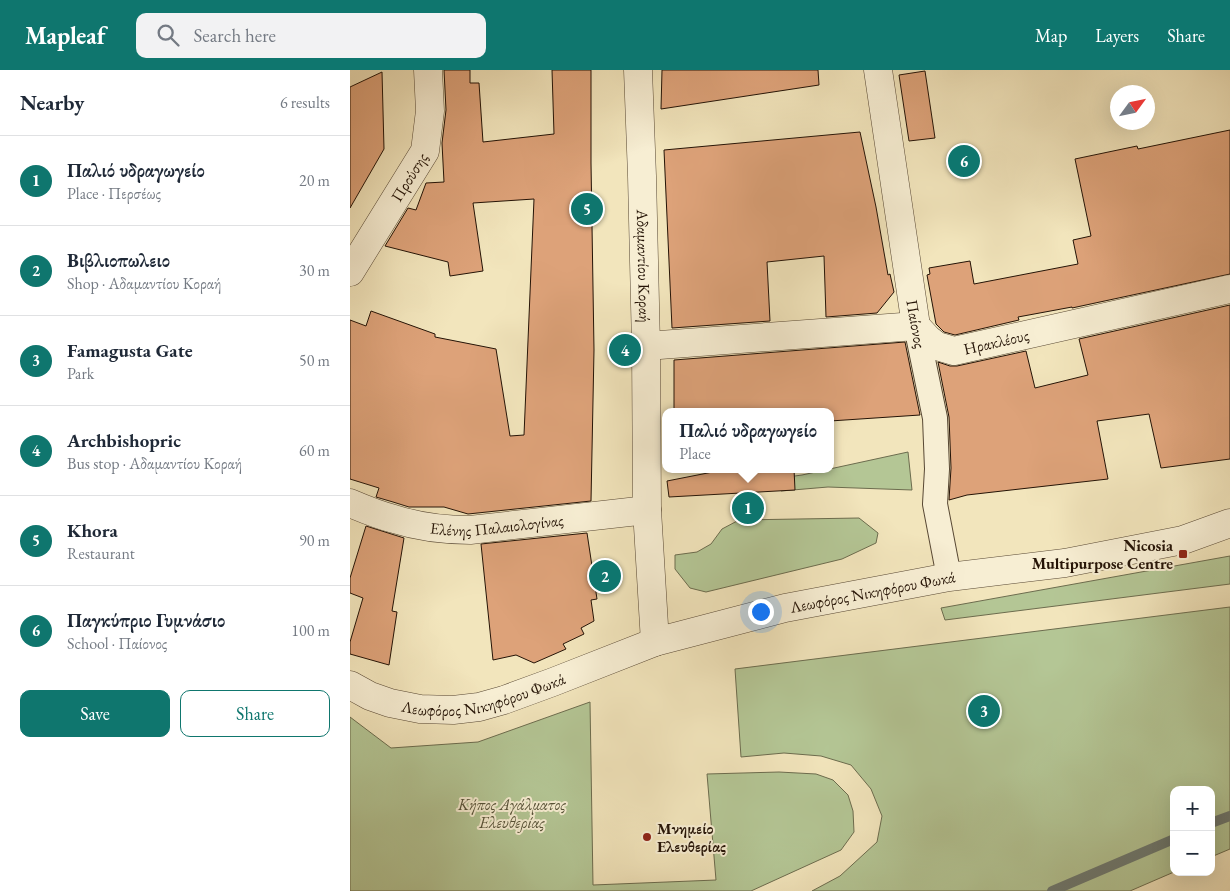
<!DOCTYPE html>
<meta charset="utf-8">
<style>
:root{--surface:#fff;--page:#f2f2f3;--text:#1f2937;--muted:#747a83;--line:#e0e1e3;--accent:#0f766e}
body{margin:0;font-family:"EB Garamond",serif;background:var(--page);color:var(--text)}
.controls{position:absolute;right:15px;bottom:15px;display:grid;overflow:hidden;border-radius:10px;box-shadow:0 5px 20px #0002}
.controls button{width:45px;height:45px;display:grid;place-items:center;padding:0;border:0;border-bottom:1px solid var(--line);background:var(--surface);color:var(--text);font:25px sans-serif}
.compass{position:absolute;left:760px;top:15px;width:45px;height:45px;border-radius:50%;background:var(--surface);box-shadow:0 5px 20px #0002;rotate:57deg}
.you{position:absolute;left:410px;top:541px;width:18px;height:18px;margin:-12px;border:4px solid #fff;border-radius:50%;background:#1a73e8;box-shadow:0 0 0 8px #1a73e833}
.badge{display:grid;place-items:center;width:32px;height:32px;border-radius:50%;background:var(--accent);color:#fff;font-size:16px;font-weight:700}
.pin{position:absolute;translate:-50% -50%;border:2px solid #fff;box-shadow:0 1px 5px #0006}
.popup{position:absolute;left:312px;top:338px;width:172px;height:65px;box-sizing:border-box;display:grid;place-content:center;border-radius:10px;background:var(--surface);filter:drop-shadow(0 1px 4px #0005);font-size:16px;white-space:nowrap;color:var(--muted)}
.popup b{font-size:19px;color:var(--text)}
.popup::after{content:'';position:absolute;left:50%;top:100%;margin-left:-10px;border:10px solid transparent;border-top-color:var(--surface)}
.list{margin:0;padding:0;list-style:none}
h2{display:flex;justify-content:space-between;align-items:center;height:65px;margin:0;padding:0 20px;font-size:21px}
h2 small{font-size:16px;font-weight:400;color:var(--muted)}
.list li{display:grid;grid-template-columns:32px 1fr auto;gap:15px;align-items:center;box-sizing:border-box;height:90px;padding:0 20px;border-top:1px solid var(--line)}
.list b{display:block;font-size:19px;white-space:nowrap}
.list p{margin:0;font-size:16px;white-space:nowrap;color:var(--muted)}
.list em{font-size:16px;font-style:normal;color:var(--muted)}
.actions{display:flex;gap:10px;padding:15px 20px}
.actions a{flex:1;padding:11px 0;border:1px solid var(--accent);border-radius:10px;text-align:center;font-size:18px;color:var(--accent)}
.actions .main{background:var(--accent);color:#fff}
.icon{flex:none;width:28px;height:28px;fill:none;stroke:currentColor;stroke-width:2;stroke-linecap:round;stroke-linejoin:round}
.map{position:relative;flex:none;width:880px;height:821px;overflow:hidden}
header{display:flex;align-items:center;gap:30px;box-sizing:border-box;height:70px;padding:0 25px;background:var(--accent);color:#fff}
header strong{font-size:24px}
nav{display:flex;gap:28px;margin-inline-start:auto;font-size:18px}
.search{width:350px;height:45px;background:var(--page);display:flex;align-items:center;gap:12px;box-sizing:border-box;padding:0 18px;border-radius:10px;color:var(--muted);font-size:19px}
main{display:flex}
aside{flex:1;background:var(--surface)}
.map>svg:first-child{display:block}
</style>
<header>
<strong>Mapleaf</strong>
<div class="search"><svg class="icon" aria-label="search" viewBox="0 0 24 24"><circle cx="10" cy="10" r="6"/><path d="M15 15l6 6"/></svg>Search here</div>
<nav><a>Map</a><a>Layers</a><a>Share</a></nav>
</header>
<main>
<aside>
<h2>Nearby<small>6 results</small></h2>
<ul class="list">
<li><span class="badge">1</span><div><b>Παλιό υδραγωγείο</b><p>Place · Περσέως</p></div><em>20 m</em></li>
<li><span class="badge">2</span><div><b>Βιβλιοπωλειο</b><p>Shop · Αδαμαντίου Κοραή</p></div><em>30 m</em></li>
<li><span class="badge">3</span><div><b>Famagusta Gate</b><p>Park</p></div><em>50 m</em></li>
<li><span class="badge">4</span><div><b>Archbishopric</b><p>Bus stop · Αδαμαντίου Κοραή</p></div><em>60 m</em></li>
<li><span class="badge">5</span><div><b>Khora</b><p>Restaurant</p></div><em>90 m</em></li>
<li><span class="badge">6</span><div><b>Παγκύπριο Γυμνάσιο</b><p>School · Παίονος</p></div><em>100 m</em></li>
</ul>
<div class="actions"><a class="main">Save</a><a>Share</a></div>
</aside>
<div class="map">
<svg width="880" height="821" viewBox="0 0 880 821">
<rect width="100%" height="100%" fill="#f2e5bc"/>
<filter id="stains"><feTurbulence type="fractalNoise" baseFrequency=".004" numOctaves="4"/><feColorMatrix values="0 0 0 0 .2 0 0 0 0 .09 0 0 0 0 .02 0 0 0 .5 -.17"/></filter>
<radialGradient id="worn" r=".72"><stop offset=".6" stop-color="#630" stop-opacity="0"/><stop offset="1" stop-color="#630" stop-opacity=".3"/></radialGradient>
<g fill="#b4c695" stroke="#6c6c4e">
<polygon points="558,382 562,420 478,417 431,421 430,408 452,405"/>
<polygon points="509,448 528,463 526,473 492,489 356,522 340,518 325,499 325,485 347,482 361,474 372,459 389,450"/>
<polygon points="880,486 880,514 595,550 591,538"/>
<polygon points="880,537 880,779 861,787 861,720 824,720 824,802 780,821 462,821 490,806 527,772 532,746 521,719 501,695 471,686 434,683 391,687 385,599"/>
<polygon points="240,632 243,815 366,810 357,704 429,702 466,704 483,710 498,725 503,741 504,762 491,780 401,821 0,821 0,647 41,678 128,672"/>
</g>
<g fill="none" stroke-linecap="round" stroke-linejoin="round">
<g stroke="#6d7971" stroke-width="10">
<polyline points="861,753 880,746"/>
<polyline points="702,821 824,769"/>
</g>
</g>
<g fill="#dda279" stroke="#241306">
<polygon points="94,0 120,0 120,13 129,13 133,72 204,64 202,0 241,0 241,93 244,280 241,431 118,444 94,437 59,437 43,432 26,427 29,418 0,409 0,250 16,256 21,241 85,264 85,267 146,279 160,366 174,365 184,129 123,133 133,201 100,206 98,192 35,176 58,138 66,140 76,113 94,112 92,73 96,40"/>
<polygon points="312,0 468,0 469,15 311,39"/>
<polygon points="575,1 585,68 559,71 549,5"/>
<polygon points="32,2 34,79 0,138 0,17"/>
<polygon points="880,60 880,204 722,238 722,237 668,247 669,250 605,265 594,262 586,254 577,205 580,204 579,198 620,191 624,214 728,194 723,170 741,166 725,89 787,76 788,79"/>
<polygon points="510,62 526,137 538,205 540,204 544,222 527,243 476,247 474,186 417,192 420,251 322,258 314,80"/>
<polygon points="880,235 880,389 811,398 799,344 747,351 758,409 617,425 599,430 601,398 599,347 588,292 600,296 607,296 676,281 685,318 738,305 729,269"/>
<polygon points="555,272 570,345 480,351 480,342 324,342 324,290"/>
<polygon points="378,399 444,399 445,420 319,427 317,411"/>
<polygon points="16,456 54,468 42,541 47,542 39,595 0,584 0,572 13,528 0,523 0,508"/>
<polygon points="237,463 247,529 241,530 244,551 231,558 234,564 213,574 216,579 184,593 166,585 143,590 131,474"/>
</g>
<g fill="none" stroke-linecap="round" stroke-linejoin="round">
<g stroke="#584834" stroke-width="26">
<polyline id="pedestrian" points="566,256 585,348 587,399 585,434 599,507"/>
</g>
<g stroke="#584834" stroke-width="29">
<g id="minor">
<path id="s1" d="M288,0L292,106L296,276L297,440L305,572"/>
<polyline points="528,0 566,256"/>
<path id="s2" d="M0,202L75,81L80,41L78,0"/>
<path id="s3" d="M566,256L578,269L587,276L604,281L880,219"/>
<polyline points="296,276 566,256"/>
<path id="s4" d="M0,433C14,439 29,445 44,449C69,457 94,460 120,460L297,440"/>
</g>
</g>
<g stroke="#584834" stroke-width="29">
<g id="tertiary">
<path id="s5" d="M0,615L20,626L40,633L70,639L103,640L129,637L154,630L203,612L305,572L435,538L599,507L715,493L833,470L880,453"/>
</g>
</g>
<use href="#pedestrian" stroke="#f7eed3" stroke-width="24"/>
<use href="#minor" stroke="#f7eed3" stroke-width="28"/>
<use href="#tertiary" stroke="#f7eed3" stroke-width="28"/>
</g>
<g fill="#8f2418" stroke="#f7eed3" stroke-width="2">
<rect x="828" y="479" width="10" height="10" rx="2.5"/>
<circle cx="297" cy="767" r="5"/>
</g>
<g text-anchor="middle" dominant-baseline="central" stroke-width="4" stroke-linejoin="round" paint-order="stroke">
<g font-size="16" fill="#241306" stroke="#f7eed3">
<text stroke="none"><textPath href="#s2" startOffset="112">Προύσης</textPath></text>
<text stroke="none"><textPath href="#s1" startOffset="196">Αδαμαντίου Κοραή</textPath></text>
<text transform="translate(566 254) rotate(80)">Παίονος</text>
<text stroke="none"><textPath href="#s3" startOffset="90">Ηρακλέους</textPath></text>
<text stroke="none"><textPath href="#s4" startOffset="151">Ελένης Παλαιολογίνας</textPath></text>
<text stroke="none"><textPath href="#s5" startOffset="545">Λεωφόρος Νικηφόρου Φωκά</textPath></text>
<text stroke="none"><textPath href="#s5" startOffset="140">Λεωφόρος Νικηφόρου Φωκά</textPath></text>
</g>
<g font-size="16" font-weight="bold" fill="#241306" stroke="#f7eed3" text-anchor="end">
<text x="823" y="475">Nicosia<tspan x="823" dy="18">Multipurpose Centre</tspan></text>
<text x="307" y="758" text-anchor="start">Μνημείο<tspan x="307" dy="18">Ελευθερίας</tspan></text>
</g>
<g font-size="16" font-style="italic" fill="#565238" stroke="#f7eed3">
<text x="162" y="734">Κήπος Αγάλματος<tspan x="162" dy="18">Ελευθερίας</tspan></text>
</g>
</g>
<rect width="100%" height="100%" filter="url(#stains)"/>
<rect width="100%" height="100%" fill="url(#worn)"/>
</svg>
<div class="controls">
<button>+</button>
<button>−</button>
</div>
<svg class="compass" viewBox="-18 -18 36 36"><path d="M0-13l5 13h-10z" fill="#e53935"/><path d="M0 13l5-13h-10z" fill="#747a83"/></svg>
<div class="you"></div>
<div class="pin badge" style="left:398px;top:438px">1</div>
<div class="popup"><b>Παλιό υδραγωγείο</b>Place</div>
<div class="pin badge" style="left:255px;top:506px">2</div>
<div class="pin badge" style="left:634px;top:641px">3</div>
<div class="pin badge" style="left:275px;top:280px">4</div>
<div class="pin badge" style="left:237px;top:139px">5</div>
<div class="pin badge" style="left:614px;top:91px">6</div>
</div>
</main>
